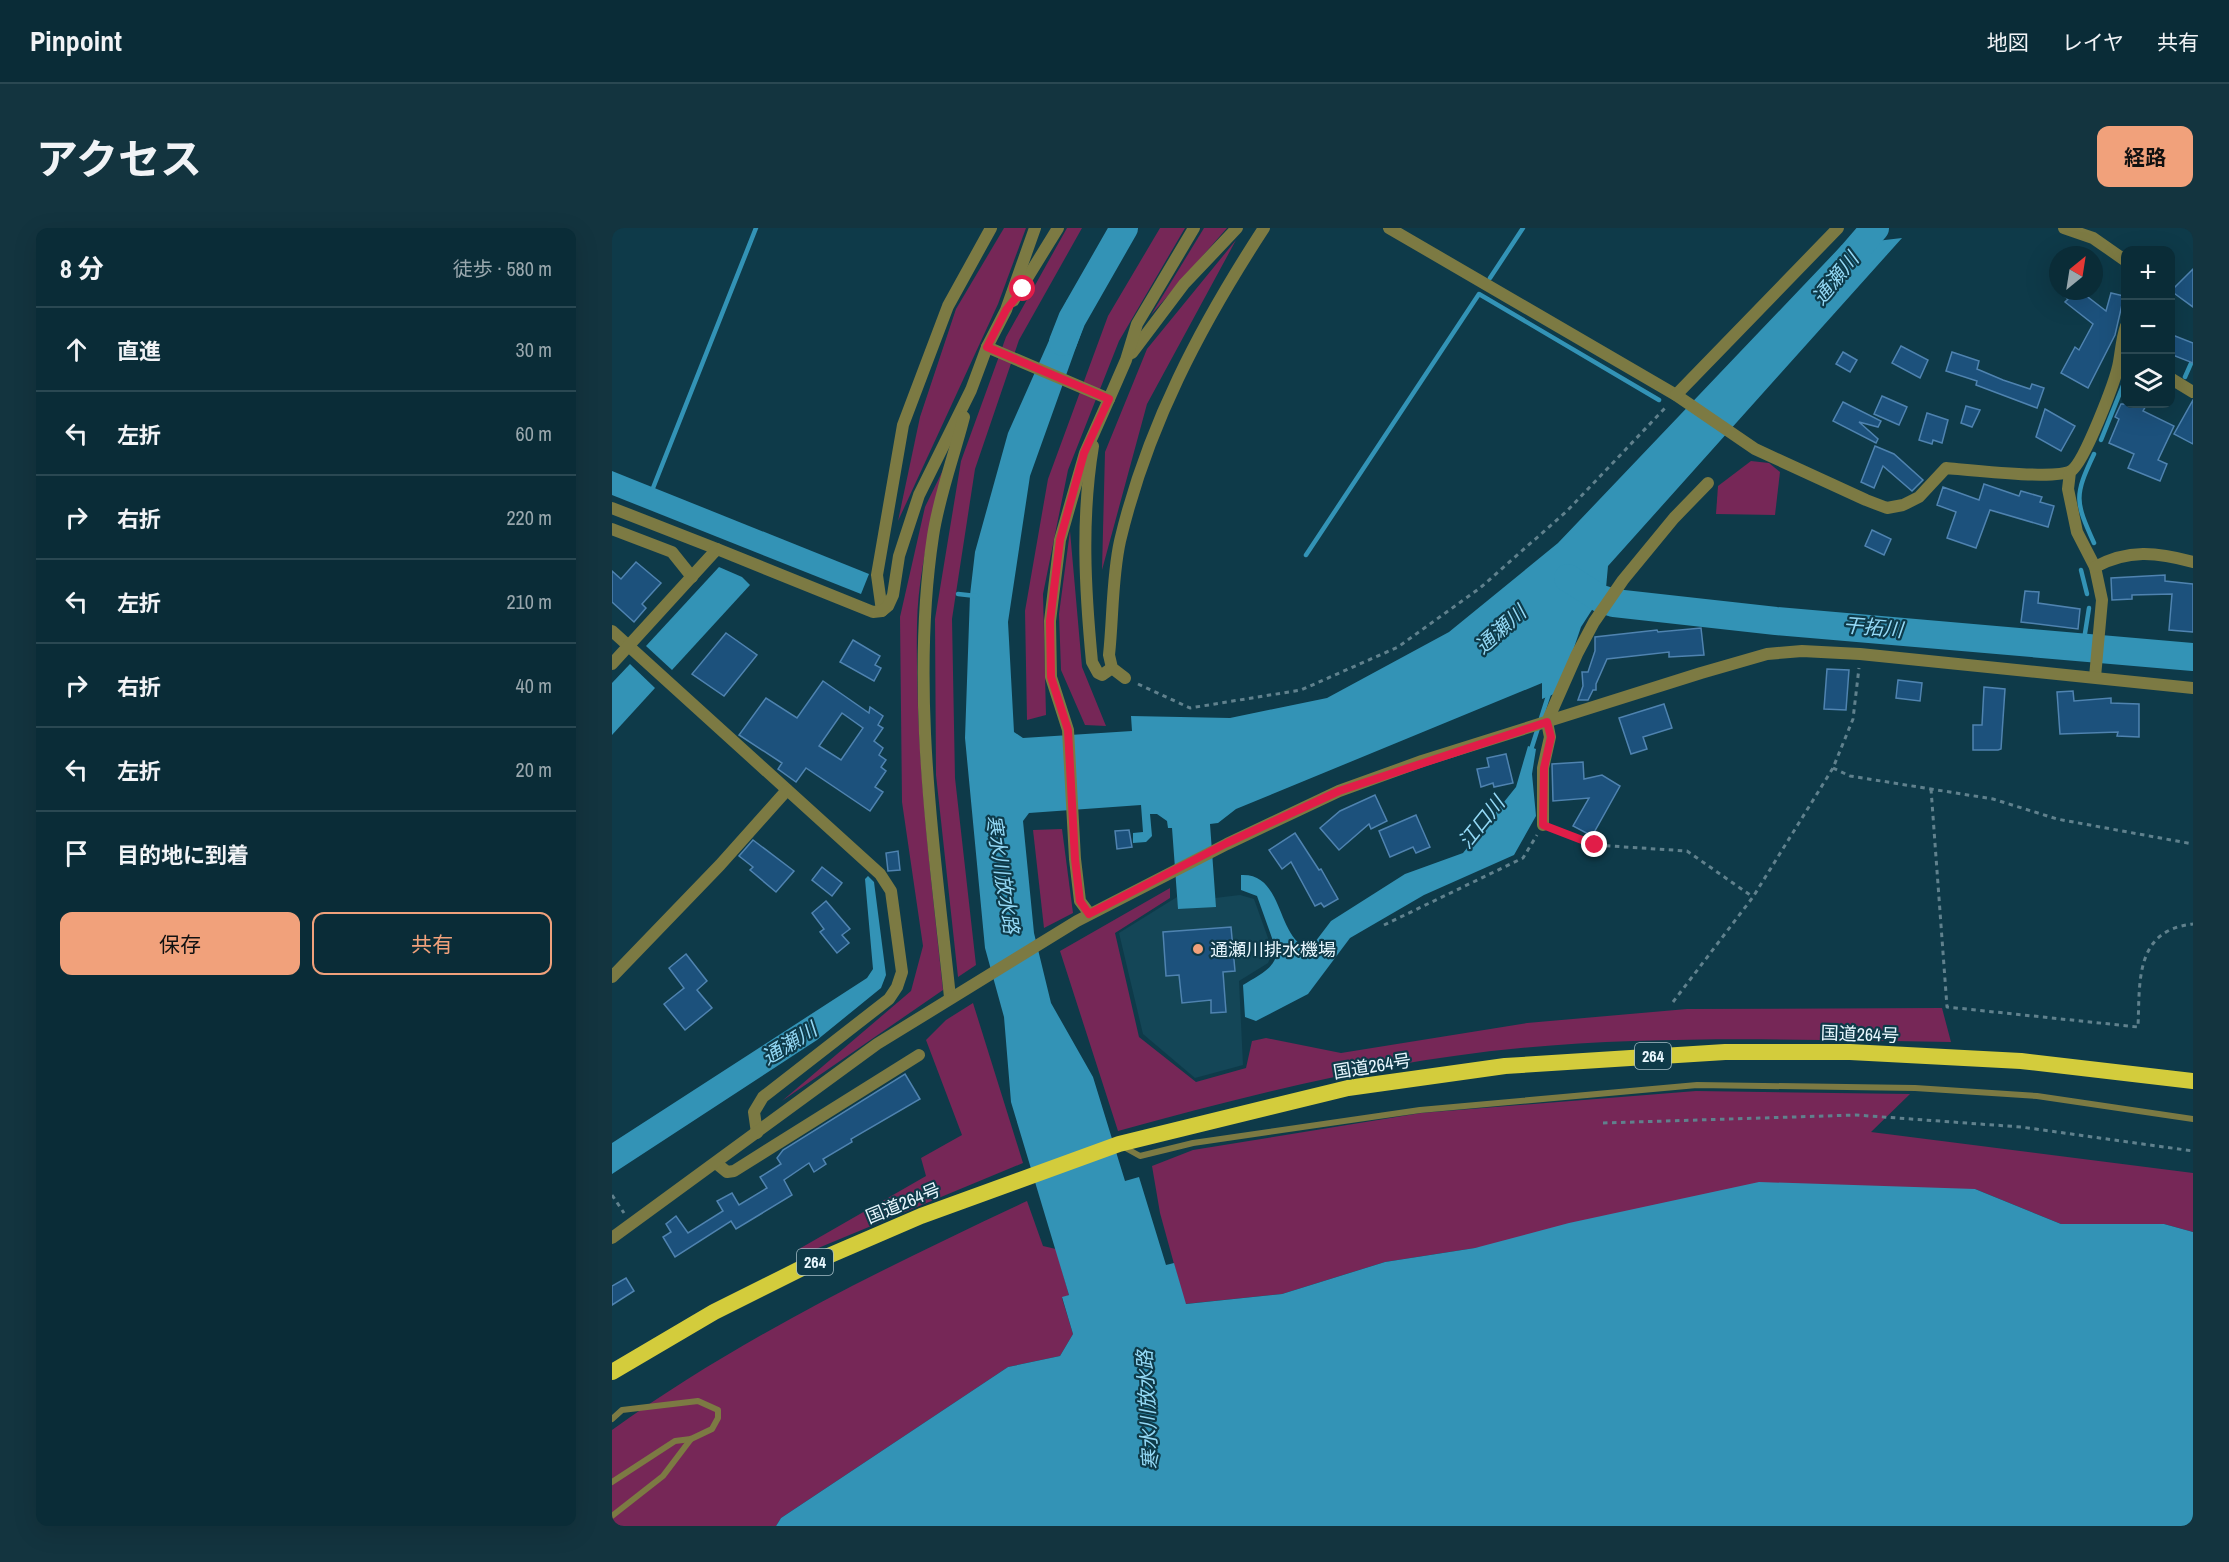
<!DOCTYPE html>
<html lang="ja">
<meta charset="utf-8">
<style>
:root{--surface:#0a2c37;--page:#13343f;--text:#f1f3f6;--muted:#99a7ad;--line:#2a4852;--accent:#f1a17b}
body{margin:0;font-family:"Archivo Narrow","Noto Sans JP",sans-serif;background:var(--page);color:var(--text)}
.controls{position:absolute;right:18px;top:18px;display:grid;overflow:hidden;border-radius:12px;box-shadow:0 6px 24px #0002}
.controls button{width:54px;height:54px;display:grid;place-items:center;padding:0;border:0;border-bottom:2px solid var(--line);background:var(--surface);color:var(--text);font:30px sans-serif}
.compass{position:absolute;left:1437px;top:18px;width:54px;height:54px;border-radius:50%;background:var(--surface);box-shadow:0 6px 24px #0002;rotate:30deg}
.stop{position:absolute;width:18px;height:18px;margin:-14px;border:4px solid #e11d48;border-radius:50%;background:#fff}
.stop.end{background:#e11d48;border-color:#fff;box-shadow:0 2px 6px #0008}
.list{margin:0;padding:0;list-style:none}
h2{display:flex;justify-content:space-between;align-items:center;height:78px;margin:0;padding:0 24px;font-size:26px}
h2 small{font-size:20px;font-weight:400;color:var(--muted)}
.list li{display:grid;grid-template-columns:39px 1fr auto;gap:18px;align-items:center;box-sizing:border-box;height:84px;padding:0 24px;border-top:2px solid var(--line)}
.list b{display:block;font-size:22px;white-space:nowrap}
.list em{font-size:20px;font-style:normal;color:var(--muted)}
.actions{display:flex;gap:12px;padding:18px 24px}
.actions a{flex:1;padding:14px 0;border:2px solid var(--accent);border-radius:12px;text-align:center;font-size:21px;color:var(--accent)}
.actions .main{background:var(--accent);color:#111}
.icon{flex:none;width:33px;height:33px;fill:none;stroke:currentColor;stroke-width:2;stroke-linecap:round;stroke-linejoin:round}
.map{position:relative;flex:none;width:1581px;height:1298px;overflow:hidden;border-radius:12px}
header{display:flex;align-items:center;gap:36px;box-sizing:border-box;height:84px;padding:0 30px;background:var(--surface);border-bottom:2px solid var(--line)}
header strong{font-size:28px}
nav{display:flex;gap:33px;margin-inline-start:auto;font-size:21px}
.intro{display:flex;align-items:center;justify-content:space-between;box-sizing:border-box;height:144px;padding:0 36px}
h1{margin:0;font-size:42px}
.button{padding:15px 27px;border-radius:12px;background:var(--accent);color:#111;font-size:21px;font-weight:700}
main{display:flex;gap:36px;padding:0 36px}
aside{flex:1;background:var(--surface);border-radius:12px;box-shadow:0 6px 24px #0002}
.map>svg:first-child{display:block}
</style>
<header>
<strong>Pinpoint</strong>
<nav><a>地図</a><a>レイヤ</a><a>共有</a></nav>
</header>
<div class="intro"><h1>アクセス</h1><a class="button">経路</a></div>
<main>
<aside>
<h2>8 分<small>徒歩 · 580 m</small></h2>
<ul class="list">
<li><svg class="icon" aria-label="ahead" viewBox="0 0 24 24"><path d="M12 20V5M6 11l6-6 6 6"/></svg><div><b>直進</b></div><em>30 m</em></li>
<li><svg class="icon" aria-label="left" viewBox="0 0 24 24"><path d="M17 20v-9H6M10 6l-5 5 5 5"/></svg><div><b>左折</b></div><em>60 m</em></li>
<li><svg class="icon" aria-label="right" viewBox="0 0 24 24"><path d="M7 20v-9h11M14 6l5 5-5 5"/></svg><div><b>右折</b></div><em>220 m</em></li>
<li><svg class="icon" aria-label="left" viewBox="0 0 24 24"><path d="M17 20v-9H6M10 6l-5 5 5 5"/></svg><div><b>左折</b></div><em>210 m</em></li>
<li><svg class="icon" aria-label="right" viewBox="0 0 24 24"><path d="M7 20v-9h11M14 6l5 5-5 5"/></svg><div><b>右折</b></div><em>40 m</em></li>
<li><svg class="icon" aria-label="left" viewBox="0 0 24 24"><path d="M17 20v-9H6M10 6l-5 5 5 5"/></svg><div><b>左折</b></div><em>20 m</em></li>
<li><svg class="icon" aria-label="arrive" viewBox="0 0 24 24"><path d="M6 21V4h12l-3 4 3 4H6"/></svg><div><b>目的地に到着</b></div></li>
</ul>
<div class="actions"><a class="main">保存</a><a>共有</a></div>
</aside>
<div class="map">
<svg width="1581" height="1298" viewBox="0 0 1581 1298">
<rect width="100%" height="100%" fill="#0e3a49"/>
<polygon fill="#144657" points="628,667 642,671 661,724 656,735 627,753 631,837 583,850 531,806 507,705 565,669 567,681 604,678 603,670"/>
<g fill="#762757">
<polygon points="392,0 414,0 386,76 286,293 308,189 344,81"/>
<polygon points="455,0 470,0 407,112 363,241 340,391 343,550 364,737 346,749 324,547 323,391 349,233 394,109"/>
<polygon points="548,0 573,0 507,113 456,242 431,366 434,487 415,492 413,383 436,251 496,88"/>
<polygon points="592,0 615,0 539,87"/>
<polygon points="624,12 535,176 490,342 493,224 535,121"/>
<polygon points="1139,233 1157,235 1168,244 1163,287 1104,286 1106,258"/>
<path d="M332,240C320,291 306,344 305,397C303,520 318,641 331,762L170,873L299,763L311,718L290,574L288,389L313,279Z"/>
<polygon points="458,303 470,439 494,498 473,497 449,442 447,386"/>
<polygon points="450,601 461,685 432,700 421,602"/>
<path d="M558,660V670L503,705L527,809L584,854L634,840L640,813L654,810L729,825L915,795L1075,781L1330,780L1339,814C1196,812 1052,807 909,820C772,833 639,866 506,903L448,723Z"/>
<polygon points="361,775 411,935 187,1028 187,1021 314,948 309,930 350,907 314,812 334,792"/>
<polygon points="1084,863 1298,866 1259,904 1581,945 1581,1004 1552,996 1449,996 1363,961 863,1020 773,1034 670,1066 573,1076 548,985 540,938 581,922 809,885"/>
<path d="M415,973L431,1018L444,1021L457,1067L450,1070L461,1106L448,1128L396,1139L169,1290L164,1298H0V1202C128,1110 272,1040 415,973Z"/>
</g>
<g fill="#3393b6">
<polygon points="1290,10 996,338 994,360 969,399 947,464 930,471 930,455 624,581 606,595 598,596 604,679 566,681 560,600 556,600 555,593 545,586 538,586 540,608 534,614 521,615 521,605 531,604 529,577 417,585 411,593 422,705 439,775 481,849 513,953 527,949 554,1037 562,1035 574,1076 670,1066 773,1034 863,1020 957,995 1147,954 1363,961 1449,996 1552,996 1581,1004 1581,1298 164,1298 169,1290 396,1139 448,1128 461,1106 450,1069 457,1067 399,874 392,789 373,720 353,510 358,367 363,324 396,205 455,72 477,83 418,248 396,394 402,504 411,510 520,503 519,488 618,490 715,470 837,404 946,315 1230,17"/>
<polygon points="0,243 257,346 249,366 0,267"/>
<polygon points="107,339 130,349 138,357 60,442 34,418"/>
<polygon points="18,436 43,460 0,507 0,455"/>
<path d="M916,518L924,521L920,546L924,588L902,627L812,667L738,710L696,766L644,793L633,789L631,757C645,748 663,741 665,724L645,668L629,662V647C670,645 664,702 692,719L700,718L719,693L793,646L851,625L904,559Z"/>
<polygon points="256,648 262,654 274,747 269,760 205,812 0,946 0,915 255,750 261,741 253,651"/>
</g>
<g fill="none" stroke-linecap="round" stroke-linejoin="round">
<g stroke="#3393b6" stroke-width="4.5">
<polyline points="878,50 911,0"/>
<polyline points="1573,149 1581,131"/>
<polyline points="1489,212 1514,150"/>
<path d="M1482,226C1462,268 1463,273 1482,315"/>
<polyline points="41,260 144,0"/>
<polyline points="694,327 867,66 1047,172"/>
<polyline points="1469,342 1475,366"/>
<polyline points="346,366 364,368"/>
<polyline points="1471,418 1477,380"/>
<polyline points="918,525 938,462"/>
</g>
<g stroke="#3393b6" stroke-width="28">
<polyline points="1225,44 1263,0"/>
<polyline points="451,114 460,91 512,0"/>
<polyline points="956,350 989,371 1002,375 1164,393 1581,429"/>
</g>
</g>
<g fill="#1c517c" stroke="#4f83b0" stroke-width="1.5" fill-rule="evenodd">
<polygon points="1581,41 1581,79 1559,63"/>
<polygon points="1446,63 1468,63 1494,83 1499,65 1512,68 1503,107 1476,160 1449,145 1463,119 1467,122 1481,96 1453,74 1456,71"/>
<polygon points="1558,106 1581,115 1581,135 1558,126"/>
<polygon points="1289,118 1316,132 1308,150 1280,135"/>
<polygon points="1231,124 1245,132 1238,144 1224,136"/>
<polygon points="1340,124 1367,133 1365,141 1391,152 1418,161 1420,156 1432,160 1425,180 1364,157 1365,153 1334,143"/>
<polygon points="1270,168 1295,179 1287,197 1262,186"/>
<polygon points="1581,172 1581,216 1562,206"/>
<polygon points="1231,174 1269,193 1266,199 1247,194 1266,211 1264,215 1221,193"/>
<polygon points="1509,176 1535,176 1531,183 1562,198 1546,232 1555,236 1548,253 1516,240 1522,226 1497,215 1507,191 1503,189"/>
<polygon points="1354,178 1368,182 1360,199 1349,195"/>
<polygon points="1433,181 1463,198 1449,223 1424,209"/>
<polygon points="1315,185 1336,192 1330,215 1321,212 1320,216 1307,212"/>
<polygon points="1263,218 1282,226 1311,252 1300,263 1271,238 1262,260 1249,254"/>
<polygon points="1372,256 1407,268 1409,263 1430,269 1428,274 1442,278 1436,299 1378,282 1364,320 1335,310 1344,284 1325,277 1331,259 1367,272"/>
<polygon points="1260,302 1279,311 1272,327 1253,318"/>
<polygon points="24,334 49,355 30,376 34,380 22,394 0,374 0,343 9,351"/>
<polygon points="1553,347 1553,353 1581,356 1581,404 1557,402 1560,366 1520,367 1520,371 1500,372 1499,350"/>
<polygon points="1413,363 1427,364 1426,375 1468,381 1466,401 1409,394"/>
<polygon points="1089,400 1092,427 1057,429 1057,424 995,431 984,456 984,462 981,462 976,472 966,472 971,458 970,444 976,444 983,423 983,409 1045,402 1046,404"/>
<polygon points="114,405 145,427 112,468 80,446"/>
<polygon points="241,412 268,428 263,437 269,440 262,453 228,434"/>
<polygon points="1215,441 1237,442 1234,482 1212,481"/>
<polygon points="1286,452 1310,455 1308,473 1284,470"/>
<path d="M211,453L257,485L258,479L271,488L266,497L271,500L262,513L271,520L267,527L274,532L269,539L274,543L263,559L271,564L258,583L194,540L184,554L166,541L170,535L127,507L154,470L185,490ZM230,485L251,500L229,532L207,518Z"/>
<polygon points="1372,459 1393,461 1389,521 1386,522 1361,522 1361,497 1370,497"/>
<polygon points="1461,463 1462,473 1499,470 1499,475 1527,476 1527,509 1505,508 1506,504 1448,506 1445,464"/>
<polygon points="1052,476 1060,500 1031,509 1035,521 1019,526 1007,490"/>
<polygon points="894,526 901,555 882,559 881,555 869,559 865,541 877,539 875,530"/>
<polygon points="971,534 972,551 990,547 1008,558 980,608 961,598 977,570 941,573 940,536"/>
<polygon points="763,567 775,593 759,601 757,596 727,622 708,600 728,583"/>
<polygon points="804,587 818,619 804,625 801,619 778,629 767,603"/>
<polygon points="517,602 520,619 505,621 503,603"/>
<polygon points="683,605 707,642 709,641 726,671 712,679 709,675 703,678 679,634 670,641 657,622"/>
<polygon points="141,612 182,643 164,664 138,642 141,639 127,628"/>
<polygon points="286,623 288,642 276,643 274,625"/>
<polygon points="210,639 230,655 220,668 200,652"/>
<polygon points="214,673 238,701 230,707 237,715 225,725 208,704 212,701 200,685"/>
<polygon points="619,699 623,743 611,744 614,784 599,785 599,772 570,775 567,747 554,748 551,704"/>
<polygon points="74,726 95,753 85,762 100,780 73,802 52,776 72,760 57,740"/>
<polygon points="293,846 308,871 239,911 240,914 211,931 214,936 202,944 197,935 172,952 180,967 124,1001 119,993 63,1029 51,1009 59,1004 54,996 64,988 76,1005 111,983 105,973 120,965 127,977 155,960 148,949 169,936 165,930 171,922"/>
<polygon points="14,1050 22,1063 0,1077 0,1058"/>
</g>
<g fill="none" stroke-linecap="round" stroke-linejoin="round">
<g stroke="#60818d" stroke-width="3" stroke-dasharray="4.5 4.5" stroke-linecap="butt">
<polyline points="526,456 578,480 689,462 786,419 868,360 955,283 1055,178"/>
<polyline points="1221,540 1238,548 1381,571 1445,591 1581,616"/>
<path d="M1319,561L1335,779L1526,799C1528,755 1522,702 1581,696"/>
<polyline points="943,601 983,617 1075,623 1141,669"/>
<polyline points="772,697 911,630 925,607"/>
<polyline points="1061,774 1141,669 1221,540 1241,491 1247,440"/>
<polyline points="991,895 1244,887 1409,899 1581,923"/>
<polyline points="0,967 12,985"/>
</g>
<g stroke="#7c7a43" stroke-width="6">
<polyline points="510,918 528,928 581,915 808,882 1085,857 1303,860 1425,868 1581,891"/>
<polyline points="0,1191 10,1182 86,1173 106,1182 106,1190 100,1201 79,1211 63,1213 0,1254"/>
<polyline points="0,1288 51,1248 79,1211"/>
</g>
<g stroke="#7c7a43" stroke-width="12">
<path d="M777,0L1064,167L1143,221L1254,272L1275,280L1291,277L1307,269L1334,240C1357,242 1443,252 1459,243C1472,235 1504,152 1507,134C1509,122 1510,110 1514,98"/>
<polyline points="1452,0 1481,10 1514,33"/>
<polyline points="401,73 446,0"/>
<polyline points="375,119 394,82 423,0"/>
<polyline points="520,125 572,56 625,0"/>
<polyline points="1558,150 1581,164"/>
<polyline points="1064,167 1226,0"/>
<polyline points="497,171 514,132 525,96 582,0"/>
<path d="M481,218C469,291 473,361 480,434L486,445L490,447L500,440"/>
<polyline points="1458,244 1456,261 1465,304 1483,339 1490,372 1483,449"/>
<polyline points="0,280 105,321"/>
<polyline points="0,301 60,324 80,349"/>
<path d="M1483,339C1516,321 1545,324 1581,334"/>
<polyline points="270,383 265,347 291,197 336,78 379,0"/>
<polyline points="0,403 268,646 279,663 290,744 285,759 277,771 151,869 142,884 145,905"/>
<polyline points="0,436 105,321 261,384 270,383 276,378 281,367 287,328 307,267 359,162 375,119 497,171 473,225 448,312 438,393 439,449 456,502 463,631 468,673 477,685"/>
<path d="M513,450L500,440L497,427C501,390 500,349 508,313C535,199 588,98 652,0"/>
<polyline points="931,597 931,540 938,509 935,494 965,426 982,394 1011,352 1062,290 1096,255"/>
<polyline points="0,749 108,637 175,562"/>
<path d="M338,769C322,617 298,460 321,308C327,268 342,228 352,189"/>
<polyline points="104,935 115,944 122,943 307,827"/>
</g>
<polyline stroke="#7c7a43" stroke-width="12" points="0,1010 265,816 465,693 615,616 727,563 810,533 1089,445 1155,426 1190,423 1248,426 1581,460"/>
<polyline stroke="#d3cc3c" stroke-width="16" points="0,1144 102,1084 200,1035 309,988 507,916 736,860 893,838 1113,824 1238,824 1409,833 1581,853"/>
</g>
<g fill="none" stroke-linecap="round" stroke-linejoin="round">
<polyline stroke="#e11d48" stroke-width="8" points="411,61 394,82 375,119 497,171 472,225 448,312 438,393 439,449 456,502 463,631 468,673 477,686 615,615 727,563 935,494 939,509 932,540 931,597 983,617"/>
</g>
<circle fill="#f1a17b" stroke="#0e3a49" stroke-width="2" cx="586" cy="721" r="6"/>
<g text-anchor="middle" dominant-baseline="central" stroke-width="4.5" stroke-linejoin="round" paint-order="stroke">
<g fill="#0e3a49" stroke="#a7bec8" stroke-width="1.5">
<rect x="1023" y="815" width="36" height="26" rx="4.5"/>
<rect x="185" y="1021" width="36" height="26" rx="4.5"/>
</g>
<g font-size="16" font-weight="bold" fill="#e8f7fe">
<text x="1041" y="828">264</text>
<text x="203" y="1034">264</text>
</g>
<g font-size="18" fill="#e8f7fe" stroke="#0e3a49" text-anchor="start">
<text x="598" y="721">通瀬川排水機場</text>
</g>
<g font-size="18" fill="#e8f7fe" stroke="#0e3a49">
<text transform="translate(1248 806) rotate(2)">国道264号</text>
<text transform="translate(760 838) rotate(-9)">国道264号</text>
<text transform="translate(291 975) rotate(-22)">国道264号</text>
</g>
<g font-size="20" font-style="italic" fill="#94d9f6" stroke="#0e3a49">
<text transform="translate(1223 50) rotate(-51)">通瀬川</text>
<text transform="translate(1261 399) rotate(5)">干拓川</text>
<text transform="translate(888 401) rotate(-42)">通瀬川</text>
<text transform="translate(869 594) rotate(-51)">江口川</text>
<text transform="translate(391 646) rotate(81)">寒水川放水路</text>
<text transform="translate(177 815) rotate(-32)">通瀬川</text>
<text transform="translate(535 1182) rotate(-93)">寒水川放水路</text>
</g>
</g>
</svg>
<div class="controls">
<button>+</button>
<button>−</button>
<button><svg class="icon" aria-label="layers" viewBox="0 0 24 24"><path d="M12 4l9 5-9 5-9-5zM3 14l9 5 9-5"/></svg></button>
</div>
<svg class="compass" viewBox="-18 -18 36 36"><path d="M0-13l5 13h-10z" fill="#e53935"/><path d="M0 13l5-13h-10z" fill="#99a7ad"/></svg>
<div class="stop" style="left:411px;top:61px"></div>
<div class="stop end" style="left:983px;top:617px"></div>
</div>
</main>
